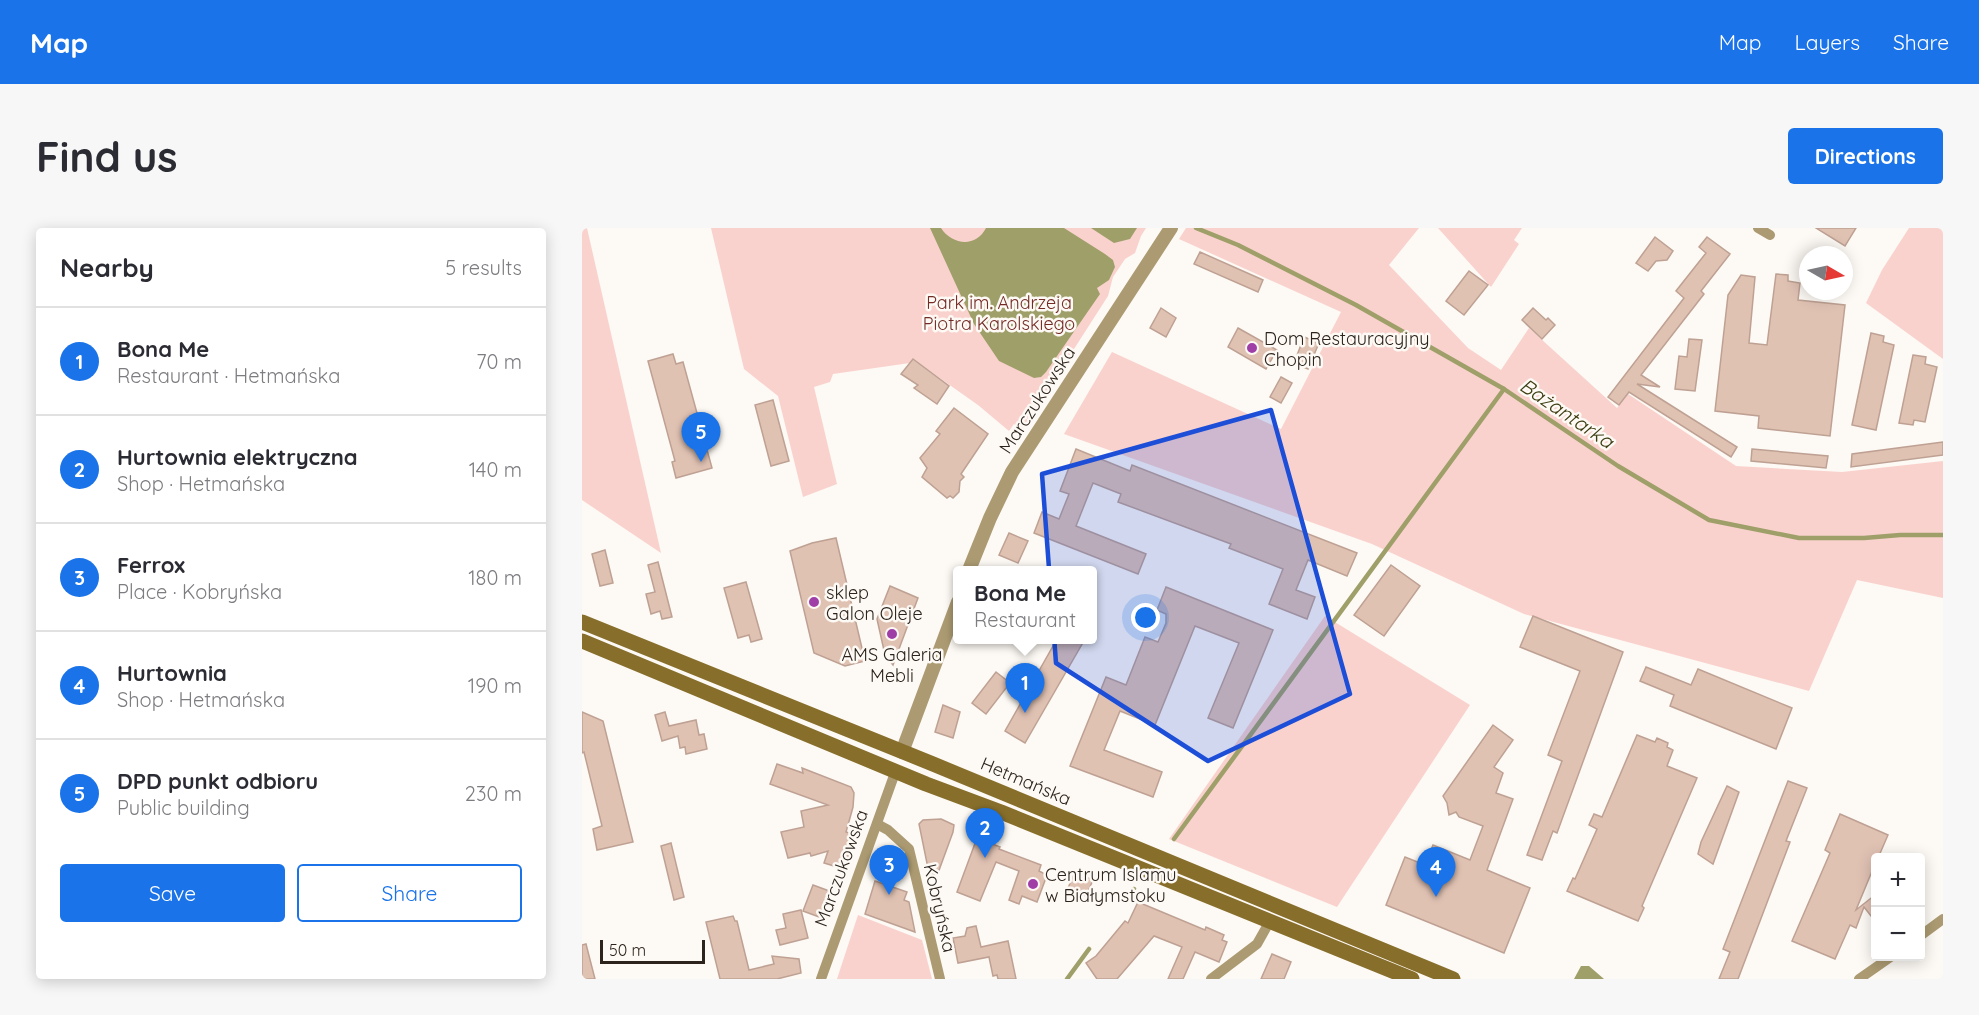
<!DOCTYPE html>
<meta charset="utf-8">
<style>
:root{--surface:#fff;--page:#f7f7f7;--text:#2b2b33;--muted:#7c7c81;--line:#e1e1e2;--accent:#1a73e8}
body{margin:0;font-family:Quicksand,sans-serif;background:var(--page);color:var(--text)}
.controls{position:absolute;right:18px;bottom:18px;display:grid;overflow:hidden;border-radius:6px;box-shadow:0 3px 15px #0003}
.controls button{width:54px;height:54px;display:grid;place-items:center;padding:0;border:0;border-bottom:2px solid var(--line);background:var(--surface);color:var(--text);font:30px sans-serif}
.compass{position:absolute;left:1217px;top:18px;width:54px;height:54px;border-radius:50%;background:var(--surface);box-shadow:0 3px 15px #0003;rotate:99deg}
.scale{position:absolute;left:18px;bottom:15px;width:105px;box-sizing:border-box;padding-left:6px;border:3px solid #2c241c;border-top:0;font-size:16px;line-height:21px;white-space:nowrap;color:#2c241c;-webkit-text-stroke:4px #fdf9f4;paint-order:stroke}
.you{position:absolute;left:564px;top:390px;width:21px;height:21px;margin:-15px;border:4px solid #fff;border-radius:50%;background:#1a73e8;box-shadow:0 0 0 9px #1a73e833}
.badge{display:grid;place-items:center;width:39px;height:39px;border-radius:50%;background:var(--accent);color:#fff;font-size:20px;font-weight:700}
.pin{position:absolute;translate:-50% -50px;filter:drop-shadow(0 2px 3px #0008)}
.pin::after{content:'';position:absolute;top:32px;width:21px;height:18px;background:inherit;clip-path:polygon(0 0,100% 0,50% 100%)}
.popup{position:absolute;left:371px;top:338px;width:144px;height:78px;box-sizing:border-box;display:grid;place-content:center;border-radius:6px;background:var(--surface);filter:drop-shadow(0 2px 4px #0005);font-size:20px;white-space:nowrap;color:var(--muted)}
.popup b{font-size:22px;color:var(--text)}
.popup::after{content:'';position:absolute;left:50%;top:100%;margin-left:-12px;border:12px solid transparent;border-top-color:var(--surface)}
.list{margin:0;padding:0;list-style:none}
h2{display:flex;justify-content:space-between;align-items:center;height:78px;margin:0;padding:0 24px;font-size:26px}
h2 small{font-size:20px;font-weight:400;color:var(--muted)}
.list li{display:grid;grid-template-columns:39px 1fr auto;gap:18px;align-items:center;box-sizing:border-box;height:108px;padding:0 24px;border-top:2px solid var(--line)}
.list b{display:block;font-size:22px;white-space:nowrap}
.list p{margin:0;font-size:20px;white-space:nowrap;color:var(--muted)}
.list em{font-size:20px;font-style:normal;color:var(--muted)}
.actions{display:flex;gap:12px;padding:18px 24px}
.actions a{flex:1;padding:14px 0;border:2px solid var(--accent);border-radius:6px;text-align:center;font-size:21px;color:var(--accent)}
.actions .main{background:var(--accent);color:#fff}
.map{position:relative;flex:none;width:1361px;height:751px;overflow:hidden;border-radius:6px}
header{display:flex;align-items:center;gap:36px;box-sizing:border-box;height:84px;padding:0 30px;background:var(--accent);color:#fff}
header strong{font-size:28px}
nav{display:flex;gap:33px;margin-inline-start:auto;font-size:21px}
.intro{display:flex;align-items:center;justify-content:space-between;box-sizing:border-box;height:144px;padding:0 36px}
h1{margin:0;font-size:42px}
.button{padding:15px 27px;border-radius:6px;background:var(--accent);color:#fff;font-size:21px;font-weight:700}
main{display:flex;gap:36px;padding:0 36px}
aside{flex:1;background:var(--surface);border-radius:6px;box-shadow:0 3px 15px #0003}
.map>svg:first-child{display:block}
</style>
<header>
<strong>Map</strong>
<nav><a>Map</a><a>Layers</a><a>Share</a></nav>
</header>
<div class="intro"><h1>Find us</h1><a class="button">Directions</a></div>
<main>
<aside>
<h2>Nearby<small>5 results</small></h2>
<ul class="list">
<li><span class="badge">1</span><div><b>Bona Me</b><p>Restaurant · Hetmańska</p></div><em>70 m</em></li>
<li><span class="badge">2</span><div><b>Hurtownia elektryczna</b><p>Shop · Hetmańska</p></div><em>140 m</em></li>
<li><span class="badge">3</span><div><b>Ferrox</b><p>Place · Kobryńska</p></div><em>180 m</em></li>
<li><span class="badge">4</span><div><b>Hurtownia</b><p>Shop · Hetmańska</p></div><em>190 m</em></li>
<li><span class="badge">5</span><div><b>DPD punkt odbioru</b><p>Public building</p></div><em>230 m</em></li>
</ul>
<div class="actions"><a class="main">Save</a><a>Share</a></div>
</aside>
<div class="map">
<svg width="1361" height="751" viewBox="0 0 1361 751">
<rect width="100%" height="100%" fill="#fdf9f4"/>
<g fill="#fad2cd">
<polygon points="0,0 5,0 79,325 0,272"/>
<polygon points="129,0 564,0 559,8 553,25 543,31 531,49 526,68 440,202 432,196 427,203 396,177 335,134 251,146 248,154 232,159 255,256 221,269 196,168 162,141"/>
<polygon points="604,0 837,0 807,37 886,120 919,142 947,100 1035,180 1046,166 1154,238 1260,244 1361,233 1361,370 1275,352 1227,463 942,386 790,316 482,206 530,124 699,201 759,84 597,11"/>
<polygon points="856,0 940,0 932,12 937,16 909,59"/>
<polygon points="1327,0 1361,0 1361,131 1284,75 1300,42"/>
<polygon points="743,388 888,477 755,679 587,611"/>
<polygon points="276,687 340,712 350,751 255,751"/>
</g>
<g fill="#9e9f69">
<path d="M348,0H359C370,17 394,20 404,0H482L523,26L531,32L533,39L527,52L515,60L518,66L464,144L459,149L452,150L417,133L392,96Z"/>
<polygon points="509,0 555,0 548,11 532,15"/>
<polygon points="999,738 1007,738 1022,751 992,751"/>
</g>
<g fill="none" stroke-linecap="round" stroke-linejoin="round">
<g stroke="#9e9f69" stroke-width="4.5">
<polyline points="614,0 656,17 774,77 922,161 1036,238 1127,292 1217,310 1282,310 1318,307 1361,307"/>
<polyline points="592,611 922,161"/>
<polyline points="546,671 552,661"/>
<polyline points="485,751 507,721"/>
</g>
</g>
<g fill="#e0c2b3" stroke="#bea193" stroke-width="1.5">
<polygon points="1234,0 1274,0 1263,18"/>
<polygon points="1073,9 1091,23 1085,32 1074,33 1066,43 1054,35"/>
<polygon points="1125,9 1148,26 1119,63 1122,66 1059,147 1078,159 1055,156 1155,219 1149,229 1047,164 1037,177 1026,169 1102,70 1094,63 1124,25 1117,19"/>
<polygon points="618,24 681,52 676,64 612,36"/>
<polygon points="887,43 906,57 882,87 864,73"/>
<polygon points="1194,46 1206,47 1206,53 1218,55 1216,72 1263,77 1248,208 1176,200 1177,188 1133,183 1146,67 1159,47 1173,49 1167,115 1185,117"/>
<polygon points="579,80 594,90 584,109 568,100"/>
<polygon points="951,80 964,92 966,90 973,97 960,111 940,92"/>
<polygon points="656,100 695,122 684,141 646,119"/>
<polygon points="1289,105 1302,108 1301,114 1312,117 1294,202 1270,197"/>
<polygon points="722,109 737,115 726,141 712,135"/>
<polygon points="1107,111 1120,112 1113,163 1093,161 1097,128 1105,129"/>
<polygon points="91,126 94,136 101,134 130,240 94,250 90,234 93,233 66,133"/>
<polygon points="1331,127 1344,129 1343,136 1355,139 1343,194 1332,192 1331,197 1317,195"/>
<polygon points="331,131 367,158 355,176 332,160 336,157 319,146"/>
<polygon points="699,149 710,155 699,175 688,169"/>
<polygon points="191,172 207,233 189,238 173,177"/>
<polygon points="372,180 406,206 379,246 382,249 378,253 377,264 371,270 368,268 365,270 340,249 345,240 338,230 358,206 354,203"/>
<polygon points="1361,214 1361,227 1269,239 1270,226"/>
<polygon points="494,221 548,243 550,237 775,325 765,348 726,332 714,362 733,369 725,391 687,376 701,341 647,320 649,316 536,274 539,266 511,255 494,298 564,326 556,346 452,305 460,284 477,291 487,266 478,263"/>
<polygon points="1170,221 1246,228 1244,240 1169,233"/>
<polygon points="427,305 446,313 436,335 417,327"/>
<polygon points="254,310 283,433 263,438 232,425 208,323 230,315"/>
<polygon points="23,322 31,355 18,358 10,326"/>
<polygon points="76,334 90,389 80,391 78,383 69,386 64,366 73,364 66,337"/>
<polygon points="809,337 838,358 802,408 772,387"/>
<polygon points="164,354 180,411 169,414 167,407 156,410 142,360"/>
<polygon points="308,358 336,370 311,437 303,427 295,391"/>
<polygon points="584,359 691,402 651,500 626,490 657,415 613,398 573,497 538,483 522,522 580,544 571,569 488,538 524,449 544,457 563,409 576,414 584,395 584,386 575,382"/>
<polygon points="951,388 1041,424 975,605 971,603 960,632 945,627 980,533 966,527 998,443 938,419"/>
<polygon points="475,411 503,411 443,515 423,503"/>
<polygon points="1064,439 1109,457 1116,441 1210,480 1194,521 1088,478 1092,467 1058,453"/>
<polygon points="414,444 428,455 404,486 390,475"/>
<polygon points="361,477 378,484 371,510 353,504"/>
<polygon points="0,484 21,493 51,614 15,622 11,601 20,598 2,524 0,525"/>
<polygon points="83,484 87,498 114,492 117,507 122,506 125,521 104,526 103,519 98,520 96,508 80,513 73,487"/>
<polygon points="911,497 931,512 912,539 921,545 914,565 931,571 905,642 948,660 922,725 804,677 823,629 843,637 851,617 888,632 901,598 877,589 874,584 867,587 865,575 861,568"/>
<polygon points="1055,507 1073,514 1075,510 1086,515 1085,519 1091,522 1085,538 1115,550 1060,678 1062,680 1056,693 985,663 991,650 993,651 1015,601 1007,597 1012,586 1020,589"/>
<polygon points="195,536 221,545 220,540 269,559 272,565 271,579 264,604 273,607 262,641 242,635 246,623 229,628 228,625 206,630 199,604 222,599 219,583 246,577 188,556"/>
<polygon points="1206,553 1225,560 1204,613 1208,614 1156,751 1137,751 1148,724 1141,721"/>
<polygon points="1145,558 1157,564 1131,636 1116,626 1119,614"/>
<polygon points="1258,586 1306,607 1296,630 1293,630 1293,636 1274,682 1293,667 1293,693 1282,679 1274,700 1268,697 1253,731 1210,713 1248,625 1243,622"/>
<polygon points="359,591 372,597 371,604 356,645 348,650 337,596 341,592"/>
<polygon points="395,610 418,619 417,621 459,637 457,643 465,647 455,674 440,668 437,676 427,672 437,643 414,634 398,673 375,664"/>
<polygon points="89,615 102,669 92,672 79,618"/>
<polygon points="493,644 511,652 504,668 486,660"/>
<polygon points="293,653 325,664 322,672 327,674 333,704 283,686"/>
<polygon points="231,657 250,664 240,690 221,683"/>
<polygon points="556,674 623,702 624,699 642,707 640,712 645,714 637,734 613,724 601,751 586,751 600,719 572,708 535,751 515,751 504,735 514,728 543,693 546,695"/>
<polygon points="219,682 226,710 198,717 194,702 204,700 201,686"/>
<polygon points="151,688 153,693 155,693 167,742 192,736 190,728 217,731 219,745 195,751 138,751 124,694"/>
<polygon points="394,698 399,719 426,713 434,751 416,751 415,747 411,748 407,729 376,735 371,710 383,708 385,700"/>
<polygon points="4,716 13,751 0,751 0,717"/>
<polygon points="690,726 709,734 702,751 679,751"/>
</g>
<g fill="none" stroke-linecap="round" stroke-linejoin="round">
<g stroke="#ac9b72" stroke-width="10">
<polyline points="1176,0 1188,7"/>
<polyline points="295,596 306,602 327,621 358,751"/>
<polyline points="1338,708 1361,691"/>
<polyline points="239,751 314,542"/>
<polyline points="629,751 675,716 688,693"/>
<polyline points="1277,751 1310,728"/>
</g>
<g stroke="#ac9b72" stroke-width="14">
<polyline points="387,342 408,290 430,244 589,0"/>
<polyline points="320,524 376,374"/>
</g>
<g stroke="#876e2b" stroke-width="15">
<polyline points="0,394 351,536 871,751"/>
<polyline points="0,413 344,556 419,584 830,751"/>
</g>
</g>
<path fill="#1d4ed8" fill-opacity="0.2" stroke="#1d4ed8" stroke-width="4.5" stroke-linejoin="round" d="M689,182L768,466L626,533L474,435L460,246Z"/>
<g fill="#9f3ea6" stroke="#fdf9f4" stroke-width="2">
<circle cx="670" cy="120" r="6"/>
<circle cx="232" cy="374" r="6"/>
<circle cx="310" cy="406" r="6"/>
<circle cx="451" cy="656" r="6"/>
</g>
<g text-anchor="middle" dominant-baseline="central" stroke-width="5" stroke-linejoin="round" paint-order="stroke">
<g font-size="18" fill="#742b26" stroke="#fdf9f4">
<text x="417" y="74">Park im. Andrzeja<tspan x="417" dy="21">Piotra Karolskiego</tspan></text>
</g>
<g font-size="18" fill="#2c241c" stroke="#fdf9f4" text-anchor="start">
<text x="682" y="110">Dom Restauracyjny<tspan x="682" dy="21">Chopin</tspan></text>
<text x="244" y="364">sklep<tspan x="244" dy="21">Galon Oleje</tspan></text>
<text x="310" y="426" text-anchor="middle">AMS Galeria<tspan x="310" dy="21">Mebli</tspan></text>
<text x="463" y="646">Centrum Islamu<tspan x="463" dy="21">w Białymstoku</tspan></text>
</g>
<g font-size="18" fill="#2c241c" stroke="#fdf9f4">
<text transform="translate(455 172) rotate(-57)">Marczukowska</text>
<text transform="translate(444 553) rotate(23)">Hetmańska</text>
<text transform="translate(259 640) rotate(-70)">Marczukowska</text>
<text transform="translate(358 680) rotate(77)">Kobryńska</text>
</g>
<g font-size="20" font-style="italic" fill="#3c3c11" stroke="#fdf9f4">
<text transform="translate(985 185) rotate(34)">Bażantarka</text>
</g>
</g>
</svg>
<div class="controls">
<button>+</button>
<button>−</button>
</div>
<svg class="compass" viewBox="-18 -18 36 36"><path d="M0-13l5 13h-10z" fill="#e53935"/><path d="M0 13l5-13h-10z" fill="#7c7c81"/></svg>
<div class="scale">50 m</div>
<div class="you"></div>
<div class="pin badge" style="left:443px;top:485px">1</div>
<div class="popup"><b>Bona Me</b>Restaurant</div>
<div class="pin badge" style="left:403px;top:630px">2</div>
<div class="pin badge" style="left:307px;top:667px">3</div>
<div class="pin badge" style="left:854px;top:669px">4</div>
<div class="pin badge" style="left:119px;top:234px">5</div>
</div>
</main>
